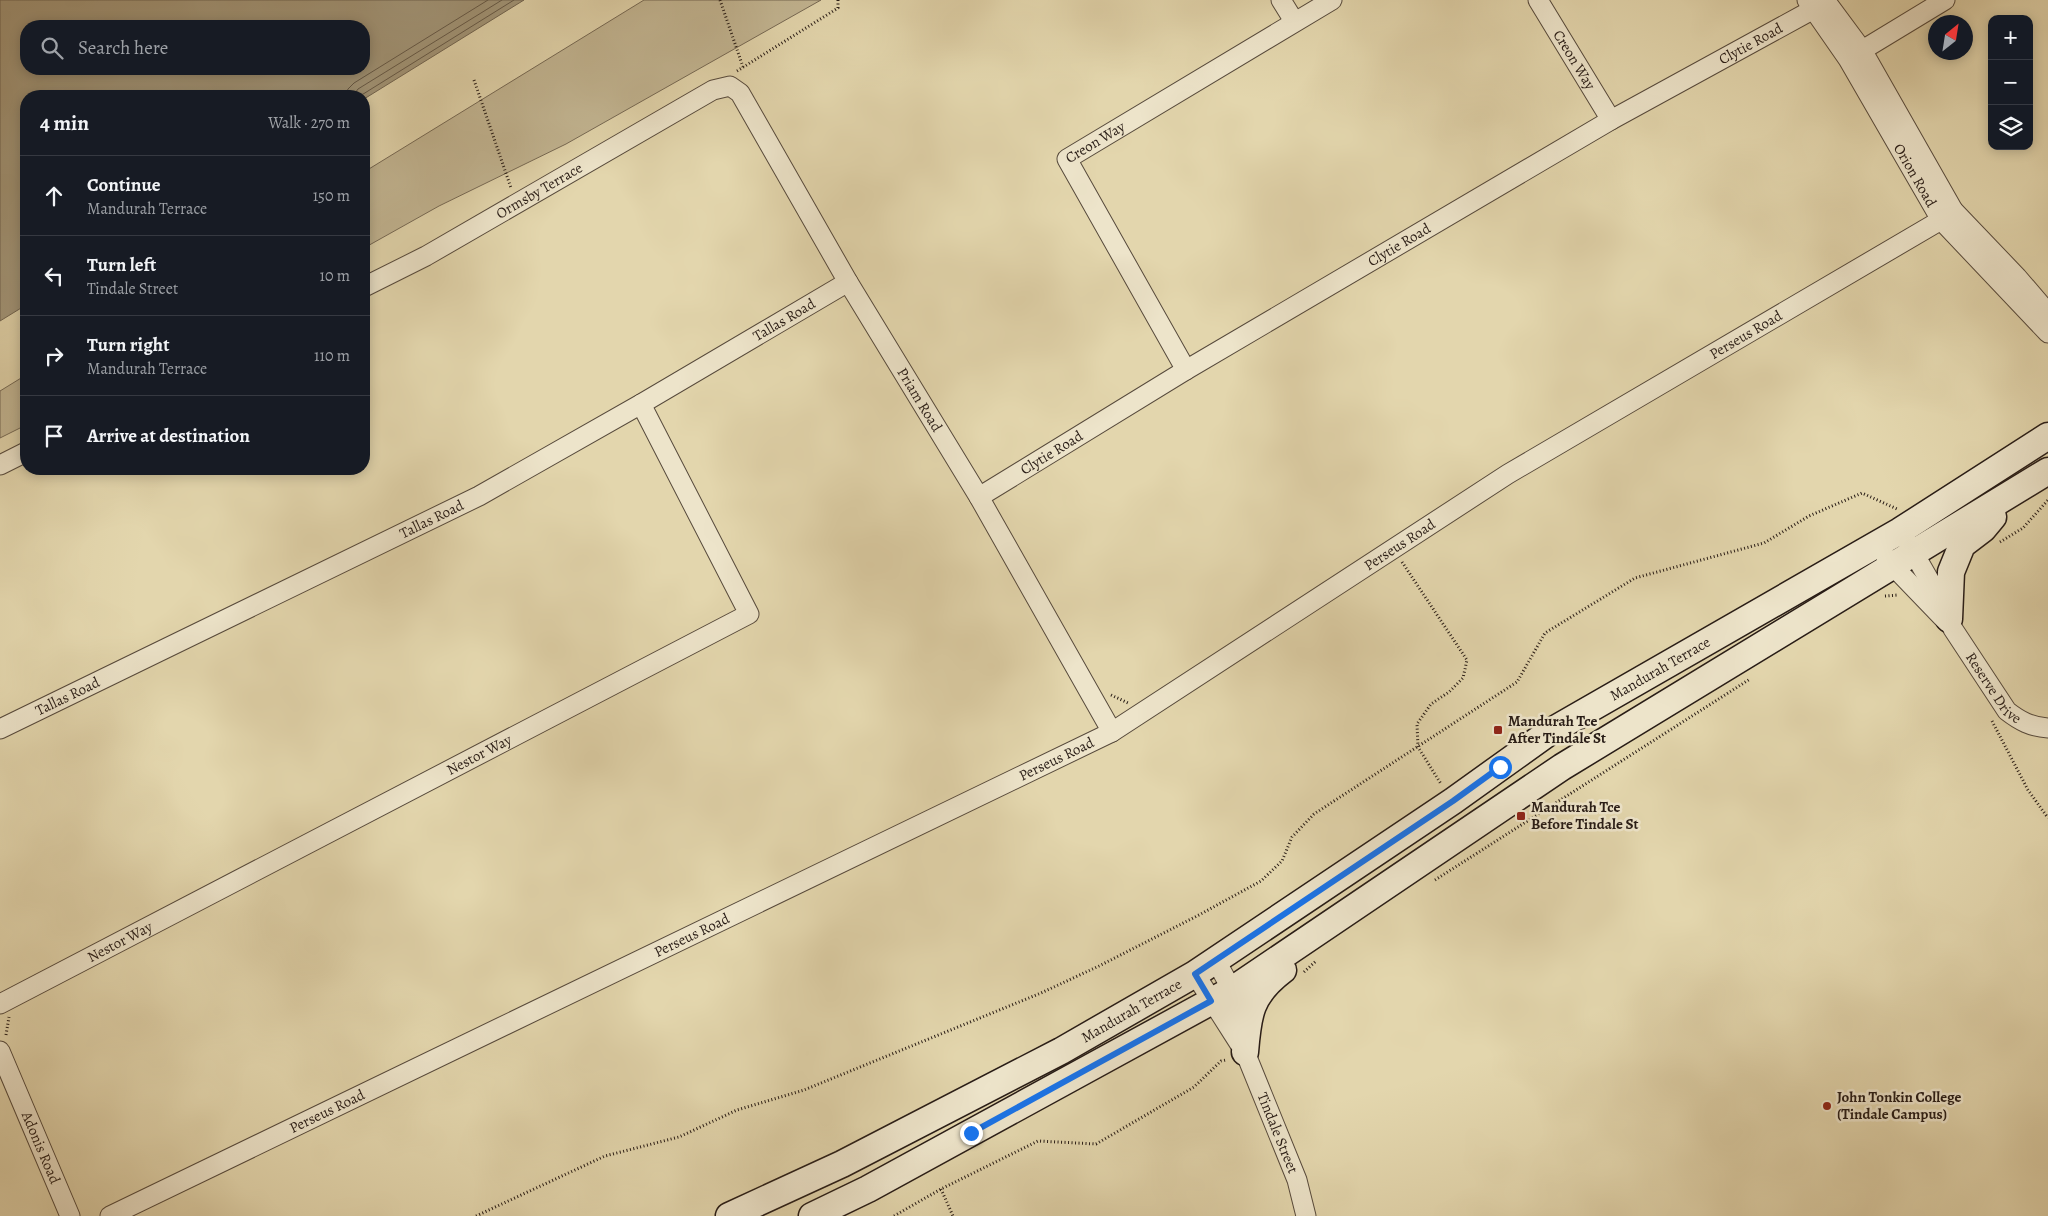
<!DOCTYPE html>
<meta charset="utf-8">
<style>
:root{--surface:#171b24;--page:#242831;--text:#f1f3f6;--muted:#9ea1a6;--line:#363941}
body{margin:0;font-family:Alegreya,serif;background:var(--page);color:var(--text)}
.controls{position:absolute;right:15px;top:15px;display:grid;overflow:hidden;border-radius:10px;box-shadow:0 2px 12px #0003}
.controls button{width:45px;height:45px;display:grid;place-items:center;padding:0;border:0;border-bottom:1px solid var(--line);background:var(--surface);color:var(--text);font:25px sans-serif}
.compass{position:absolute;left:1928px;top:15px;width:45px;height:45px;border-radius:50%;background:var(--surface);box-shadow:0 2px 12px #0003;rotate:30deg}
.stop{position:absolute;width:15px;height:15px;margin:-11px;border:4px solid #1a73e8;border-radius:50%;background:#fff}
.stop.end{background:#1a73e8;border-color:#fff;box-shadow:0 1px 5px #0008}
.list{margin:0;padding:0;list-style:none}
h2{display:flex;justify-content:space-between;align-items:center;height:65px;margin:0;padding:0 20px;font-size:21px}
h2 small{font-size:16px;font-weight:400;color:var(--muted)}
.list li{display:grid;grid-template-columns:32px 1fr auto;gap:15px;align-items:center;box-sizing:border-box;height:80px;padding:0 20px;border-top:1px solid var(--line)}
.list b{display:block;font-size:19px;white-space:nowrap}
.list p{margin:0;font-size:16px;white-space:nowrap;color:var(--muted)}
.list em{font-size:16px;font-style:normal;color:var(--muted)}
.icon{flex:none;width:28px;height:28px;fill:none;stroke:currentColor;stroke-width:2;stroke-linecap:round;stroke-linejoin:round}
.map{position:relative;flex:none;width:2048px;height:1216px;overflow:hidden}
.search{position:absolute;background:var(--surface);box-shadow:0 2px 12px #0003;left:20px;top:20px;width:350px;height:55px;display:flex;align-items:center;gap:12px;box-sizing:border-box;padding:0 18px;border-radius:20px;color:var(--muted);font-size:19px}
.panel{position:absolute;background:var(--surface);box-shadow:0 2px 12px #0003;left:20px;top:90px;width:350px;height:385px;border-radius:20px}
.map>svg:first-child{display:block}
</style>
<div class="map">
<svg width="2048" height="1216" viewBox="0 0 2048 1216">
<rect width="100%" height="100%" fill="#e3d6ad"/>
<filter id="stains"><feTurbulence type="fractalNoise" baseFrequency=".004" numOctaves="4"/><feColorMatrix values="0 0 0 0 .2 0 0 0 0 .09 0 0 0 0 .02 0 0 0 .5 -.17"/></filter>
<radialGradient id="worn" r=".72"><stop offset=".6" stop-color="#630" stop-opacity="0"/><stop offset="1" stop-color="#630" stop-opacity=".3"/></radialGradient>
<g fill="#c3b693" stroke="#766954">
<polygon points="644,0 821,0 566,144 439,206 364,248 364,172"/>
<polygon points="26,375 26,425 0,438 0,391"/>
</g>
<path fill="#a3977a" stroke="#726652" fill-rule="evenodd" d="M0,0H524L364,99V96H26V305L0,321ZM26,26H364V69H26Z"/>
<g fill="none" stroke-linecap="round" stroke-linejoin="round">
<g stroke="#665a48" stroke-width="1">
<polyline points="345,96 348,89 354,83 488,0"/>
<polyline points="353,96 358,89 502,0"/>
<polyline points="360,96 514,0"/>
</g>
<g stroke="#574a3c" stroke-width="21">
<g id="minor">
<polyline points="1281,0 1294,21"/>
<path id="s1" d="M1538,0L1611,120"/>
<path id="s2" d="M1807,0L1848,59L1941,220L2048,333"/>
<polyline points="1825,0 1862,50 1953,210 2017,277 2048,313"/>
<polyline points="1851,57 1945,0"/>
<path id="s3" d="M364,287L426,256L713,90L730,86L740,93L848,282L979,497L1112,732"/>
<path id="s4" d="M1186,370L1067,159L1332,0"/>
<polyline points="0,465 26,452"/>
<path id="s5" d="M979,497L1186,370L1611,120L1812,10L1825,1"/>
<path id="s6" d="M1908,543L1939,597L1953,629L2007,711C2020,721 2031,727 2048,728"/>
<polyline points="1886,557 1892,565 1944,619"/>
<path id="s7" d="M0,729L479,496L641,404L848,282"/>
<path id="s8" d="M1215,959L1232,990L1245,1052L1297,1180L1306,1216"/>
<polyline points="1195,974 1239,1043"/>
<path id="s9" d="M0,1004L749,614L641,404"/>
<path id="s10" d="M0,1051L70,1216"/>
<path id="s11" d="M110,1216L1112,732L1508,474L1941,220L1953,210"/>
</g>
</g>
<g stroke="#281c16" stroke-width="29">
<g id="secondary">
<polyline points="1949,619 1951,572 1962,545 1983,529 1993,517"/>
<path d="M1245,1052C1248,1014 1250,995 1283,970"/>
<path id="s12" d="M729,1216L842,1164L1061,1051L1195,974L1453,801L1548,733L1900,531L2048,436"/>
<polyline points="812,1216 868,1189 1232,990 1562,767 2048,471"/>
</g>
</g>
<g stroke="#281c16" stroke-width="3" stroke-dasharray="1 2.5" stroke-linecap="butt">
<polyline points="720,0 743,67"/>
<polyline points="737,71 838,8 838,0"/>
<polyline points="474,80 511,188"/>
<polyline points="2000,542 2023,528 2048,500"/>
<polyline points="1402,562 1467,660 1463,678 1449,692 1431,704 1417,724 1418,747 1441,784"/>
<polyline points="1885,596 1898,595"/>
<polyline points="1111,695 1128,703"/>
<polyline points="1992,721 2028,790 2048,818"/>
<polyline points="1435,880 1750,679"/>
<polyline points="1304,972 1316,961"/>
<polyline points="6,1035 9,1017"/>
<polyline points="941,1189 953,1216"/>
<polyline points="476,1216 605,1156 679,1137 737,1110 804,1090 1041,993 1099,966 1197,916 1261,881 1282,861 1292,837 1314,814 1517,682 1545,633 1635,578 1764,543 1809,516 1862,493 1897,509"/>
<polyline points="894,1216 941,1189 1038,1141 1096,1144 1194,1087 1221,1061 1226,1060"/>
</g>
<use href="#minor" stroke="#ede4ca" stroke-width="19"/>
<use href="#secondary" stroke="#ede4ca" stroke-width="26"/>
</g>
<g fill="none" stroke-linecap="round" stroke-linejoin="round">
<polyline stroke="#1a73e8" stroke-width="6" points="971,1133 1211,1001 1195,974 1453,801 1500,767"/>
</g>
<g fill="#8f2418" stroke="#ede4ca" stroke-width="2">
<rect x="1493" y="725" width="10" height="10" rx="2.5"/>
<rect x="1516" y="811" width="10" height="10" rx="2.5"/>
<circle cx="1827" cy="1106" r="5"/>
</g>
<g text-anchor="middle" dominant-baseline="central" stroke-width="5" stroke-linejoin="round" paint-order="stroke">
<g font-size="15" fill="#281c16" stroke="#ede4ca">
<text stroke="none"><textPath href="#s5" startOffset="895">Clytie Road</textPath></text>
<text stroke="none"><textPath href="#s1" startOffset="70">Creon Way</textPath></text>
<text stroke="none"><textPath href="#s4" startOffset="275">Creon Way</textPath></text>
<text stroke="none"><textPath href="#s2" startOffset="206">Orion Road</textPath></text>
<text stroke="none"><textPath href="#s3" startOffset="200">Ormsby Terrace</textPath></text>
<text stroke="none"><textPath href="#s5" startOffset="490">Clytie Road</textPath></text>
<text stroke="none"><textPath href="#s7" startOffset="885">Tallas Road</textPath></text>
<text stroke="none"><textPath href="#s11" startOffset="1861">Perseus Road</textPath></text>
<text stroke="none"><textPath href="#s3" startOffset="786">Priam Road</textPath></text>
<text stroke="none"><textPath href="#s5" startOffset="85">Clytie Road</textPath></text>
<text stroke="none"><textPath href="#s7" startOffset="480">Tallas Road</textPath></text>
<text stroke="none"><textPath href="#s11" startOffset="1456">Perseus Road</textPath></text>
<text stroke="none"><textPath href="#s12" startOffset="1082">Mandurah Terrace</textPath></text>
<text stroke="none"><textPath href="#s6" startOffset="169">Reserve Drive</textPath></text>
<text stroke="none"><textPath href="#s7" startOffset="75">Tallas Road</textPath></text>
<text stroke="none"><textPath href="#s9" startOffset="540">Nestor Way</textPath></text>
<text stroke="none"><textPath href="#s11" startOffset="1051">Perseus Road</textPath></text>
<text stroke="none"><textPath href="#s11" startOffset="646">Perseus Road</textPath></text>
<text stroke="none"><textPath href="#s9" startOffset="135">Nestor Way</textPath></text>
<text stroke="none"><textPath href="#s12" startOffset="452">Mandurah Terrace</textPath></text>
<text stroke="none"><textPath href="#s11" startOffset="241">Perseus Road</textPath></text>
<text stroke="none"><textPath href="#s8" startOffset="186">Tindale Street</textPath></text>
<text stroke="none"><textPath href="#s10" startOffset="105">Adonis Road</textPath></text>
</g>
<g font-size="15" font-weight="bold" fill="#281c16" stroke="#ede4ca" text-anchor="start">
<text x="1508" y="721">Mandurah Tce<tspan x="1508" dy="17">After Tindale St</tspan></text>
<text x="1531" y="807">Mandurah Tce<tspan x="1531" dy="17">Before Tindale St</tspan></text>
<text x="1837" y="1097">John Tonkin College<tspan x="1837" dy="17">(Tindale Campus)</tspan></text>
</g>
</g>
<rect width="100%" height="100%" filter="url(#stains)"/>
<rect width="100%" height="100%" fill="url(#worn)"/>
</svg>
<div class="controls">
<button>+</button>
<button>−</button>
<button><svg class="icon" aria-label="layers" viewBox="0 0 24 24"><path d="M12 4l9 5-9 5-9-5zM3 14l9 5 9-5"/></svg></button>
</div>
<svg class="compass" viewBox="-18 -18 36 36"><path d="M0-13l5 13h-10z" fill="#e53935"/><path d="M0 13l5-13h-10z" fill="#9ea1a6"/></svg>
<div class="stop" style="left:1500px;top:767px"></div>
<div class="stop end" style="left:971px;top:1133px"></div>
<div class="search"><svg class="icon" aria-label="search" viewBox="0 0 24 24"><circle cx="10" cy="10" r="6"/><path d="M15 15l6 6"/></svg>Search here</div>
<section class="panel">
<h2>4 min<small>Walk · 270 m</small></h2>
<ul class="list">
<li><svg class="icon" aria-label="ahead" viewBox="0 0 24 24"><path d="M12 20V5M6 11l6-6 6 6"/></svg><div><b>Continue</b><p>Mandurah Terrace</p></div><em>150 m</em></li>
<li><svg class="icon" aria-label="left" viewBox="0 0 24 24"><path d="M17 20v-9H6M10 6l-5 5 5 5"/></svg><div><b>Turn left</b><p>Tindale Street</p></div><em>10 m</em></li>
<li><svg class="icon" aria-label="right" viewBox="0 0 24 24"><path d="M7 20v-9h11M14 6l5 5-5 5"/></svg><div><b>Turn right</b><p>Mandurah Terrace</p></div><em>110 m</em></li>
<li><svg class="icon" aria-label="arrive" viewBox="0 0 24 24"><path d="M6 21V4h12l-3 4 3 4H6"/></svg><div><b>Arrive at destination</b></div></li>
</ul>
</section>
</div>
